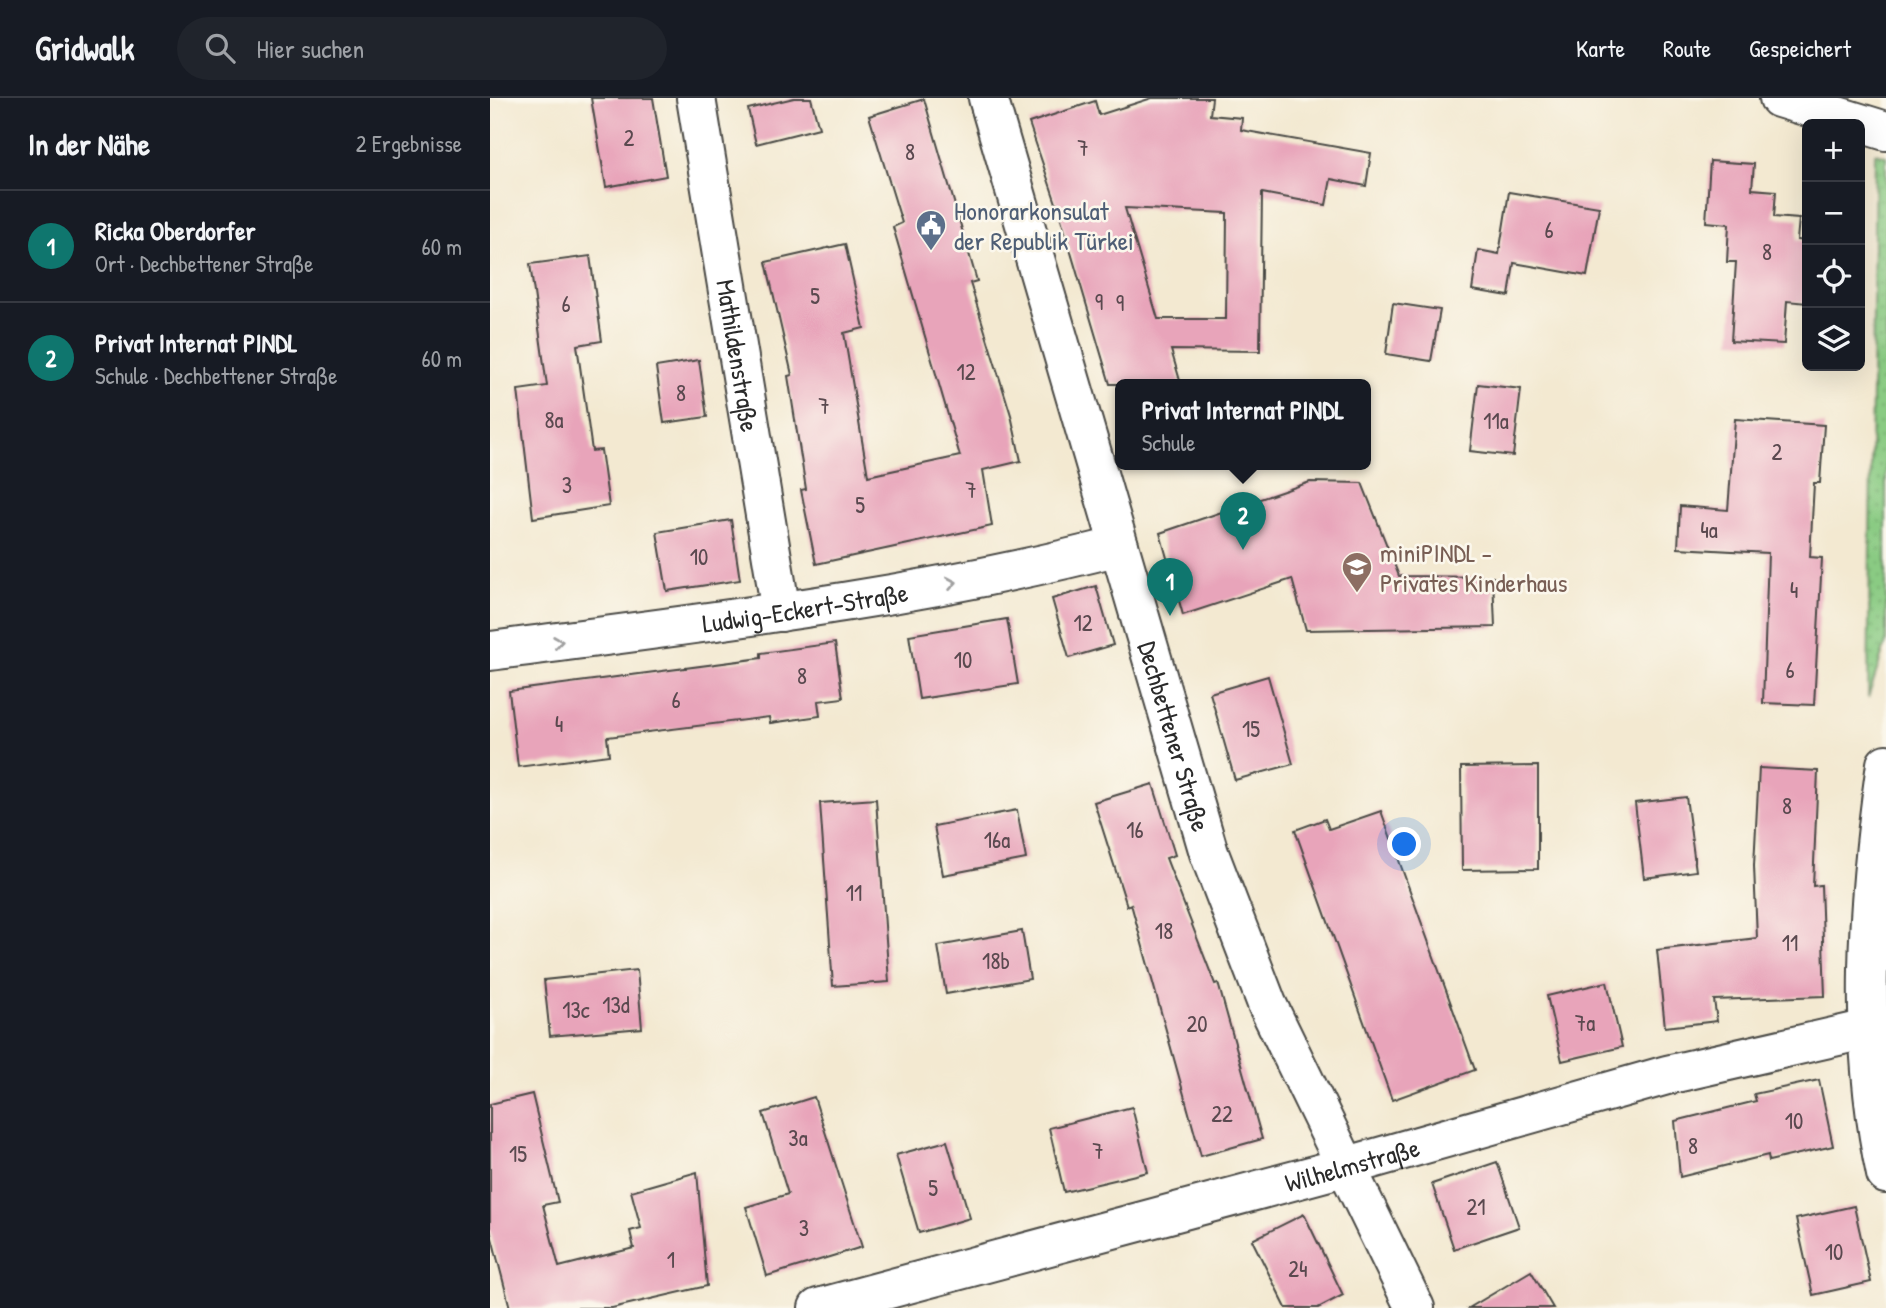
<!DOCTYPE html>
<html lang="de">
<meta charset="utf-8">
<style>
:root{--surface:#171b24;--page:#20242c;--text:#f1f3f6;--muted:#9ea1a6;--line:#363941;--accent:#0f766e}
body{margin:0;font-family:"Patrick Hand",sans-serif;background:var(--page);color:var(--text)}
.controls{position:absolute;right:21px;top:21px;display:grid;overflow:hidden;border-radius:10px;box-shadow:0 7px 28px #0002}
.controls button{width:63px;height:63px;display:grid;place-items:center;padding:0;border:0;border-bottom:2px solid var(--line);background:var(--surface);color:var(--text);font:35px sans-serif}
.you{position:absolute;left:915px;top:747px;width:24px;height:24px;margin:-18px;border:5px solid #fff;border-radius:50%;background:#1a73e8;box-shadow:0 0 0 10px #1a73e833}
.badge{display:grid;place-items:center;width:46px;height:46px;border-radius:50%;background:var(--accent);color:#fff;font-size:23px;font-weight:700}
.pin{position:absolute;translate:-50% -58px;filter:drop-shadow(0 2px 4px #0008)}
.pin::after{content:'';position:absolute;top:37px;width:24px;height:21px;background:inherit;clip-path:polygon(0 0,100% 0,50% 100%)}
.popup{position:absolute;left:625px;top:281px;width:256px;height:91px;box-sizing:border-box;display:grid;place-content:center;border-radius:10px;background:var(--surface);filter:drop-shadow(0 2px 5px #0005);font-size:23px;white-space:nowrap;color:var(--muted)}
.popup b{font-size:26px;color:var(--text)}
.popup::after{content:'';position:absolute;left:50%;top:100%;margin-left:-14px;border:14px solid transparent;border-top-color:var(--surface)}
.list{margin:0;padding:0;list-style:none}
h2{display:flex;justify-content:space-between;align-items:center;height:91px;margin:0;padding:0 28px;font-size:30px}
h2 small{font-size:23px;font-weight:400;color:var(--muted)}
.list li{display:grid;grid-template-columns:46px 1fr auto;gap:21px;align-items:center;box-sizing:border-box;height:112px;padding:0 28px;border-top:2px solid var(--line)}
.list b{display:block;font-size:26px;white-space:nowrap}
.list p{margin:0;font-size:23px;white-space:nowrap;color:var(--muted)}
.list em{font-size:23px;font-style:normal;color:var(--muted)}
.icon{flex:none;width:38px;height:38px;fill:none;stroke:currentColor;stroke-width:2;stroke-linecap:round;stroke-linejoin:round}
.map{position:relative;flex:none;width:1396px;height:1210px;overflow:hidden}
header{display:flex;align-items:center;gap:42px;box-sizing:border-box;height:98px;padding:0 35px;background:var(--surface);border-bottom:2px solid var(--line)}
header strong{font-size:33px}
nav{display:flex;gap:38px;margin-inline-start:auto;font-size:24px}
.search{width:490px;height:63px;background:var(--page);display:flex;align-items:center;gap:18px;box-sizing:border-box;padding:0 24px;border-radius:38px;color:var(--muted);font-size:26px}
main{display:flex}
aside{flex:1;background:var(--surface)}
.map>svg:first-child{display:block}
</style>
<header>
<strong>Gridwalk</strong>
<div class="search"><svg class="icon" aria-label="search" viewBox="0 0 24 24"><circle cx="10" cy="10" r="6"/><path d="M15 15l6 6"/></svg>Hier suchen</div>
<nav><a>Karte</a><a>Route</a><a>Gespeichert</a></nav>
</header>
<main>
<aside>
<h2>In der Nähe<small>2 Ergebnisse</small></h2>
<ul class="list">
<li><span class="badge">1</span><div><b>Ricka Oberdorfer</b><p>Ort · Dechbettener Straße</p></div><em>60 m</em></li>
<li><span class="badge">2</span><div><b>Privat Internat PINDL</b><p>Schule · Dechbettener Straße</p></div><em>60 m</em></li>
</ul>
</aside>
<div class="map">
<svg width="1396" height="1210" viewBox="0 0 1396 1210">
<defs>
<pattern id="park-dots" width="8" height="8" patternUnits="userSpaceOnUse" patternTransform="scale(1.75)"><rect width="8" height="8" fill="#8acb83"/><path d="M2 2h.1M6 6h.1" fill="none" stroke="#77ae71" stroke-width="1.8" stroke-linecap="round"/></pattern>
</defs>
<rect width="100%" height="100%" fill="#fbf7ec"/>
<filter id="ink" filterUnits="userSpaceOnUse"><feTurbulence type="fractalNoise" baseFrequency=".0143" numOctaves="2"/><feDisplacementMap in="SourceGraphic" scale="14" xChannelSelector="R" yChannelSelector="G"/><feConvolveMatrix kernelMatrix="1 2 1 2 8 2 1 2 1" color-interpolation-filters="sRGB"/></filter>
<filter id="wash" filterUnits="userSpaceOnUse"><feTurbulence type="fractalNoise" baseFrequency=".00686" numOctaves="4" result="noise"/><feDisplacementMap in="SourceGraphic" scale="28" xChannelSelector="R" yChannelSelector="G"/><feGaussianBlur stdDeviation="1.57" result="paint"/><feColorMatrix in="noise" values="0 0 0 0 0 0 0 0 0 0 0 0 0 0 0 0 0 1.4 0 .05"/><feComposite in="paint" operator="in"/></filter>
<g filter="url(#wash)">
<rect width="100%" height="100%" fill="#f3e9d1"/>
<polygon fill="url(#park-dots)" stroke="#5a7b57" stroke-width="2" points="1385,55 1396,58 1396,544 1378,600"/>
<g id="blocks">
<g fill="#e8a4ba" fill-rule="evenodd">
<polygon points="101,0 163,0 176,78 116,89"/>
<polygon points="304,0 321,0 329,30 266,46 258,11"/>
<path d="M662,0H722L720,17L752,20L751,32L881,55L876,88L841,81L836,107L772,95L770,253L681,252L691,286H620L569,114L539,25L605,3L609,17ZM635,110L737,115L736,221H668Z"/>
<polygon points="434,1 487,183 480,185 521,317 531,363 493,372 502,428 326,466 311,392 316,391 298,278 302,277 276,164 355,146 374,230 354,235 378,378 470,358 403,129 412,125 379,18"/>
<polygon points="1220,63 1264,66 1262,91 1286,93 1284,119 1309,121 1307,142 1317,143 1317,205 1297,203 1294,246 1241,243 1246,164 1237,164 1239,126 1216,124"/>
<polygon points="1019,94 1109,109 1097,178 1024,165 1019,198 982,192 988,152 1009,156"/>
<polygon points="100,158 112,243 87,247 102,353 111,352 119,408 43,420 28,292 57,288 40,166"/>
<polygon points="903,205 950,212 941,263 896,256"/>
<polygon points="209,262 217,319 174,325 166,269"/>
<polygon points="988,286 1031,291 1023,358 980,353"/>
<polygon points="1245,321 1334,327 1330,385 1324,385 1320,459 1332,460 1324,607 1273,605 1278,455 1188,450 1190,408 1238,412"/>
<polygon points="820,384 872,385 909,478 1003,479 1005,529 816,532 802,481 693,517 670,435"/>
<polygon points="241,422 250,482 177,493 167,434"/>
<polygon points="606,488 623,547 579,560 562,501"/>
<polygon points="517,521 528,586 429,601 419,537"/>
<polygon points="345,545 353,600 328,603 330,618 280,625 279,619 117,639 119,657 28,669 19,593 271,560 271,555"/>
<polygon points="778,578 803,666 745,682 720,595"/>
<polygon points="1048,668 1048,771 972,772 971,669"/>
<polygon points="1269,670 1328,673 1323,788 1331,787 1335,898 1224,902 1227,923 1175,929 1167,852 1267,840 1264,768"/>
<polygon points="663,686 685,757 676,760 725,886 728,885 772,1041 711,1058 641,806 637,808 604,704"/>
<polygon points="1196,699 1206,773 1154,780 1145,705"/>
<polygon points="386,701 399,884 343,888 330,705"/>
<polygon points="527,712 536,761 453,777 444,728"/>
<polygon points="891,713 985,972 902,1002 805,732 835,721 839,731"/>
<polygon points="532,833 540,881 456,896 448,848"/>
<polygon points="147,872 152,930 60,938 54,882"/>
<polygon points="1117,884 1132,949 1072,963 1057,898"/>
<polygon points="1329,982 1343,1048 1279,1063 1278,1057 1190,1079 1185,1023 1266,1003 1264,996"/>
<polygon points="42,996 68,1104 53,1107 69,1169 144,1150 140,1133 151,1130 141,1093 207,1074 217,1188 122,1210 20,1210 0,1132 0,1006"/>
<polygon points="324,999 372,1149 277,1178 256,1109 298,1096 273,1015"/>
<polygon points="642,1009 658,1074 574,1094 559,1030"/>
<polygon points="457,1043 480,1120 429,1135 406,1057"/>
<polygon points="1007,1064 1029,1129 964,1151 942,1086"/>
<polygon points="1364,1108 1381,1184 1323,1197 1306,1121"/>
<polygon points="814,1116 853,1197 828,1210 796,1210 762,1142"/>
<polygon points="1041,1173 1063,1210 979,1210"/>
</g>
</g>
</g>
<g filter="url(#ink)">
<use href="#blocks" fill-opacity="0" stroke="#494844" stroke-width="2"/>
<g fill="none" stroke-linecap="round" stroke-linejoin="round">
<g stroke="#494844" stroke-width="42">
<g id="street">
<path id="s1" d="M206,0L291,514"/>
<path id="s2" d="M498,0L719,755L777,906L925,1210"/>
<polyline points="1289,0 1396,33"/>
<path id="s3" d="M0,553C211,525 423,501 629,448"/>
<path d="M1396,666C1377,800 1367,943 1396,1076"/>
<path id="s4" d="M328,1210L854,1069L1177,977L1396,927"/>
</g>
</g>
<use href="#street" stroke="#fff" stroke-width="38"/>
</g>
<defs><path id="oneway-chevron" d="M-2-3.5L2.5 0L-2 3.5" fill="none" stroke-width="1.6" stroke-linecap="round" stroke-linejoin="round" transform="scale(1.75)"/></defs>
<g stroke="#a0a0a0">
<use href="#oneway-chevron" transform="translate(462 485) rotate(-10)"/>
<use href="#oneway-chevron" transform="translate(68 544) rotate(-8)"/>
</g>
</g>
<defs>
<g id="civic-pin" transform="scale(1.575)"><path d="M0 17L-7.5 6A9.5 9.5 0 1 1 7.5 6Z" fill="#5c6f8a" stroke="#fbf7ec"/><path d="M-.6-6.5H3V-4.5H.6V-3L4-1V1h2V6H-6V1h2V-1L-.6-3ZM-1.2 2.5V6h2.4V2.5Z" fill="#fff"/></g>
<g id="school-pin" transform="scale(1.575)"><path d="M0 17L-7.5 6A9.5 9.5 0 1 1 7.5 6Z" fill="#8d6e63" stroke="#fbf7ec"/><path d="M0-5L7-2L0 1L-7-2ZM-4 1L0 2.5L4 1V4Q0 6-4 4Z" fill="#fff"/></g>
</defs>
<g fill-rule="evenodd">
<use href="#civic-pin" x="441" y="127"/>
<use href="#school-pin" x="867" y="469"/>
</g>
<g text-anchor="middle" dominant-baseline="central" stroke-width="5" stroke-linejoin="round" paint-order="stroke">
<g font-size="23" fill="#5a494f">
<text x="139" y="39">2</text>
<text x="593" y="49">7</text>
<text x="420" y="53">8</text>
<text x="1059" y="131">6</text>
<text x="1277" y="153">8</text>
<text x="325" y="197">5</text>
<text x="609" y="203">9</text>
<text x="630" y="204">9</text>
<text x="76" y="205">6</text>
<text x="476" y="273">12</text>
<text x="191" y="294">8</text>
<text x="334" y="307">7</text>
<text x="64" y="321">8a</text>
<text x="1006" y="322">11a</text>
<text x="1287" y="353">2</text>
<text x="77" y="386">3</text>
<text x="481" y="391">7</text>
<text x="370" y="406">5</text>
<text x="1219" y="431">4a</text>
<text x="209" y="458">10</text>
<text x="1304" y="491">4</text>
<text x="593" y="524">12</text>
<text x="473" y="561">10</text>
<text x="1300" y="571">6</text>
<text x="312" y="577">8</text>
<text x="186" y="601">6</text>
<text x="69" y="625">4</text>
<text x="761" y="630">15</text>
<text x="1297" y="707">8</text>
<text x="645" y="731">16</text>
<text x="507" y="741">16a</text>
<text x="364" y="794">11</text>
<text x="674" y="832">18</text>
<text x="1300" y="844">11</text>
<text x="506" y="862">18b</text>
<text x="126" y="906">13d</text>
<text x="86" y="911">13c</text>
<text x="1095" y="924">7a</text>
<text x="707" y="925">20</text>
<text x="732" y="1015">22</text>
<text x="1304" y="1022">10</text>
<text x="308" y="1039">3a</text>
<text x="1203" y="1047">8</text>
<text x="608" y="1052">7</text>
<text x="28" y="1055">15</text>
<text x="443" y="1089">5</text>
<text x="986" y="1108">21</text>
<text x="314" y="1129">3</text>
<text x="1344" y="1153">10</text>
<text x="181" y="1161">1</text>
<text x="808" y="1170">24</text>
</g>
<g font-size="26" fill="#4e5e75" stroke="#fbf7ec" text-anchor="start">
<text x="464" y="112">Honorarkonsulat<tspan x="464" dy="30">der Republik Türkei</tspan></text>
</g>
<g font-size="26" fill="#2b2b2b" stroke="#fbf7ec">
<text stroke="none"><textPath href="#s1" startOffset="261">Mathildenstraße</textPath></text>
<text stroke="none"><textPath href="#s3" startOffset="318">Ludwig-Eckert-Straße</textPath></text>
<text stroke="none"><textPath href="#s2" startOffset="665">Dechbettener Straße</textPath></text>
<text stroke="none"><textPath href="#s4" startOffset="553">Wilhelmstraße</textPath></text>
</g>
<g font-size="26" fill="#785e54" stroke="#fbf7ec" text-anchor="start">
<text x="890" y="454">miniPINDL -<tspan x="890" dy="30">Privates Kinderhaus</tspan></text>
</g>
</g>
</svg>
<div class="controls">
<button>+</button>
<button>−</button>
<button><svg class="icon" aria-label="locate" viewBox="0 0 24 24"><circle cx="12" cy="12" r="6"/><path d="M12 2v4M12 18v4M2 12h4M18 12h4"/></svg></button>
<button><svg class="icon" aria-label="layers" viewBox="0 0 24 24"><path d="M12 4l9 5-9 5-9-5zM3 14l9 5 9-5"/></svg></button>
</div>
<div class="you"></div>
<div class="pin badge" style="left:680px;top:518px">1</div>
<div class="pin badge" style="left:753px;top:452px">2</div>
<div class="popup"><b>Privat Internat PINDL</b>Schule</div>
</div>
</main>
